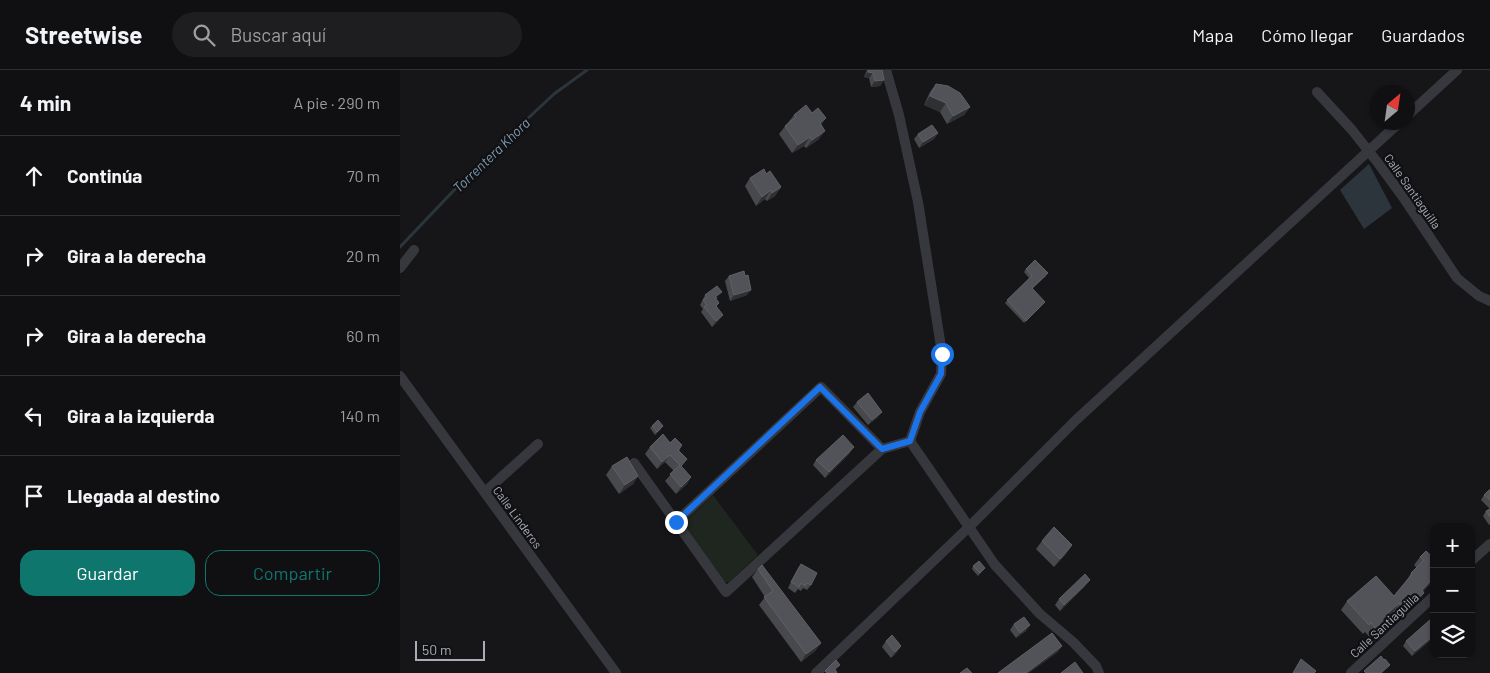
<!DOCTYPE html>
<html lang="es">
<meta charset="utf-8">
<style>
:root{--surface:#101012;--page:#1e1e20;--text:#f1f3f6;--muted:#9c9d9f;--line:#303032;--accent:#0f766e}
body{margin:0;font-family:Barlow,sans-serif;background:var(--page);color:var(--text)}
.controls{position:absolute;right:15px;bottom:15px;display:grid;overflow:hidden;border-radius:10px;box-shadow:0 1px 4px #0004}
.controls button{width:45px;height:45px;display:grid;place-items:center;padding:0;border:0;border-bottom:1px solid var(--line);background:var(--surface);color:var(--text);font:25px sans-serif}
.compass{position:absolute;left:970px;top:15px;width:45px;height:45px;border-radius:50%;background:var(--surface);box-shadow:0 1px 4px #0004;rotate:29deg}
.scale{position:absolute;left:15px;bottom:12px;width:70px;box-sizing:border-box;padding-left:5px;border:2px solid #a8adb8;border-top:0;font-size:14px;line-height:18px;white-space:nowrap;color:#a8adb8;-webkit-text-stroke:4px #111113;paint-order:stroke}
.stop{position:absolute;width:15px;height:15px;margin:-11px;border:4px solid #1a73e8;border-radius:50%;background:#fff}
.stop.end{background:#1a73e8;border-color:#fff;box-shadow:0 1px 5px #0008}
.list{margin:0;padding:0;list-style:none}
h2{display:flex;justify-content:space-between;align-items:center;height:65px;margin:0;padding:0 20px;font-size:21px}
h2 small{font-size:16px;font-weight:400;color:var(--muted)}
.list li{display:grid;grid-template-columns:32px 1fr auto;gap:15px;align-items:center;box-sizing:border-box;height:80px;padding:0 20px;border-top:1px solid var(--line)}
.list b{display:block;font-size:19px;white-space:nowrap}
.list em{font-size:16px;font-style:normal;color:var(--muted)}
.actions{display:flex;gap:10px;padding:15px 20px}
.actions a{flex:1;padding:11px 0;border:1px solid var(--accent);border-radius:15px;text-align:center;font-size:18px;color:var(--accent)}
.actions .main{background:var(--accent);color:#fff}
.icon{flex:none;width:28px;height:28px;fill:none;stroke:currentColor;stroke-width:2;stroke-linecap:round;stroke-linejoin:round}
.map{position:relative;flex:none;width:1090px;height:603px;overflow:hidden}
header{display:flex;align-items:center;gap:30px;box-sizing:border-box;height:70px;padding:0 25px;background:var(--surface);border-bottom:1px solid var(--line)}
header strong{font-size:24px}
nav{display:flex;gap:28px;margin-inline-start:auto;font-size:18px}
.search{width:350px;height:45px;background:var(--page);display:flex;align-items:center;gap:12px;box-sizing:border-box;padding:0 18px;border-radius:28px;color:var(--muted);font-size:19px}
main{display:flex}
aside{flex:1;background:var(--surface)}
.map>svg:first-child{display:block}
</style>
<header>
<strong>Streetwise</strong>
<div class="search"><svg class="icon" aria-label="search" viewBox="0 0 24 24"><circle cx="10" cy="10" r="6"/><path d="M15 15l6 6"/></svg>Buscar aquí</div>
<nav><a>Mapa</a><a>Cómo llegar</a><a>Guardados</a></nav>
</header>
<main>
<aside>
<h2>4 min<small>A pie · 290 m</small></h2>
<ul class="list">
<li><svg class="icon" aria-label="ahead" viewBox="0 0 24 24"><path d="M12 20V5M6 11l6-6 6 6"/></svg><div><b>Continúa</b></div><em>70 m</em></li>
<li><svg class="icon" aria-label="right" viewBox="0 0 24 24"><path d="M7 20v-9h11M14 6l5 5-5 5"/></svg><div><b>Gira a la derecha</b></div><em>20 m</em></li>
<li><svg class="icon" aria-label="right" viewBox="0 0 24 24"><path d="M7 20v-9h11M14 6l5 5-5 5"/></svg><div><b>Gira a la derecha</b></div><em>60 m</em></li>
<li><svg class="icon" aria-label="left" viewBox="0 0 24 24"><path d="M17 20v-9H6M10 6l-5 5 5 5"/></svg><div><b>Gira a la izquierda</b></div><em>140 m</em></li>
<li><svg class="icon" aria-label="arrive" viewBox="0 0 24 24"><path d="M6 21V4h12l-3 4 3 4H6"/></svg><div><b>Llegada al destino</b></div></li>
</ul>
<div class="actions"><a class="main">Guardar</a><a>Compartir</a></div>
</aside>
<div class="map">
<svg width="1090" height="603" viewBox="0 0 1090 603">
<rect width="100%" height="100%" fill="#161618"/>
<polygon fill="#1e261f" points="313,425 358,485 329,512 324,512 287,460 285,454 288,449"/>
<polygon fill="#2c353c" points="969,94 992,138 964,159 940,120"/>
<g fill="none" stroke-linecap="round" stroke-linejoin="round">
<polyline stroke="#2c353c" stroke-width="3" points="0,177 78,95 154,24 187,0"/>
<g stroke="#37383d" stroke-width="10">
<polyline points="486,0 499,45 518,132 542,283 541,304 520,342 510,371 595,495 640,544 673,572 696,596 699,603"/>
<polyline points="917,22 952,60 978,93 1003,127 1057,208 1079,226 1090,231"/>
<polyline points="1008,45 1057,0"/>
<polyline points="0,198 14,180"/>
<polyline points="0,306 216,603"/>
<polyline points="234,393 326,522 482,379 510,371"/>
<polyline points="85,422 138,374"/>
<polyline points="276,452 421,317 482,379"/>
<polyline points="1071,491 1090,474"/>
<polyline points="416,603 569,457 676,350 1000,52"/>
<polyline points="951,603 1034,526"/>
</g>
</g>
<g fill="#47494d">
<polygon points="467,0 482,0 484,10 480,16 471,17 469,8 464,7"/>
<polygon points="536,14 570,37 564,45 547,54 540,42 524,35 530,22"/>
<polygon points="394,45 421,56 419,69 406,78 404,76 392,83 379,64"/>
<polygon points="538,63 534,69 519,78 514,69 518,64"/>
<polygon points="366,104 381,117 375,126 367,131 365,129 356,136 345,116 350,108"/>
<polygon points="626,199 646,206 632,219 645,232 624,253 605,233 629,208 624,202"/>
<polygon points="329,206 347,225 330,231 325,211"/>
<polygon points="305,225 318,227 316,229 319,250 312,257 301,242 303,239 300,235"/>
<polygon points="457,332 478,347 468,355 453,337"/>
<polygon points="252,356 261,359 255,365 250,358"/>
<polygon points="282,375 279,381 282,397 291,407 287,414 276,424 265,411 274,401 265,392 257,399 245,384 250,377"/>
<polygon points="450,383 425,408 413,395 416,390"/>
<polygon points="212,396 238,406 233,414 219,424 206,405"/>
<polygon points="1090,420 1090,454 1089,455 1083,446 1086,441 1090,439 1081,430 1084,425"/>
<polygon points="642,471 672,475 666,484 654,497 636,479"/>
<polygon points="1020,487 1034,488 1034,510 1023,521 1024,523 1018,531 999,548 993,542 988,547 992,552 986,561 974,572 965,562 963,564 941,540 947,531 994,526 1006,512 1011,503 1017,498 1014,495"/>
<polygon points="401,494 411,515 407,520 403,518 401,521 398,519 395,523 388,518 397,500"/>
<polygon points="573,496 583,500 578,506 572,499"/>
<polygon points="358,499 421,573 415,581 401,592 359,535 365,527 352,507"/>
<polygon points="686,515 660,541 655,535 659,529"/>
<polygon points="614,554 626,561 616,568 610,560"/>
<polygon points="1034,567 1012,586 1003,576 1006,571"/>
<polygon points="486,571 501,576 497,582 491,588 482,577"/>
</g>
<g fill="#2f3033">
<polygon points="468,2 473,3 469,8 464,7"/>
<polygon points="484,10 480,16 471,17 475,11"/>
<polygon points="530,26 546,33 540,42 524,35"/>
<polygon points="570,37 564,45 547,54 553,46"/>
<polygon points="426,48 420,57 420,53"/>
<polygon points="425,61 419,69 406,78 412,70"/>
<polygon points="538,63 534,69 519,78 523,72"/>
<polygon points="410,67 404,76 392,83 398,75"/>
<polygon points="381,117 375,126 367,131 372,123"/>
<polygon points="371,120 365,129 356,136 362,127"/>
<polygon points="351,220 347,225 330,231 334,225"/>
<polygon points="323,245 319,250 312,257 316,251"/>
<polygon points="482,342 478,347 468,355 472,350"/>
<polygon points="454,377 450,383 425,408 429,402"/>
<polygon points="270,385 265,392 257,399 262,392"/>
<polygon points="238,406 233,414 219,424 225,415"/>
<polygon points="291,407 287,414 276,424 281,417"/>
<polygon points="672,475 666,484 654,497 660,489"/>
<polygon points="1034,507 1034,510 1016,529 1022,520"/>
<polygon points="690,510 686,515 660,541 664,535"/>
<polygon points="1024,523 1018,531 999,548 1005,540"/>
<polygon points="999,533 993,542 980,553 986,545"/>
<polygon points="992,552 986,561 974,572 980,564"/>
<polygon points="630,555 626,561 616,568 620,563"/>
<polygon points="1034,565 1034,567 1012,586 1015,581"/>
<polygon points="421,573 415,581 401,592 406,584"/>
<polygon points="501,576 497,582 491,588 495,582"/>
<polygon points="662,576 658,582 629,603 626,603"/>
</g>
<g fill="#525359" stroke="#5f6168">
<polygon points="469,0 482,0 484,10 475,11 473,3 468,2"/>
<polygon points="536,14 548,16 560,23 570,37 553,46 546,33 530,26"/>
<polygon points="406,35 412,43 418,38 426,48 420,53 425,61 412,70 410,67 398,75 385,56 396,47 394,45"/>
<polygon points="532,55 538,63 523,72 518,64"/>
<polygon points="364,99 366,104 370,101 381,117 372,123 371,120 362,127 350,108"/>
<polygon points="635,190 648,203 632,218 645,232 626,251 607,230 632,206 626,199"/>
<polygon points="344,201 345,206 348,205 351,220 334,225 329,206"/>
<polygon points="317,216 322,222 315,227 319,233 316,236 323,245 316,251 304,237 307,235 303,230 307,227 305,225"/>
<polygon points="468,323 482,342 472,350 457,332"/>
<polygon points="258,350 263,356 257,362 252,356"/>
<polygon points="263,364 270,373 275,368 282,375 278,380 287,389 281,396 291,407 281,417 270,404 280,395 270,385 262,392 250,377"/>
<polygon points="443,365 454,377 429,402 416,390"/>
<polygon points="227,387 238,406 225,415 212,396"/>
<polygon points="1089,420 1090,420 1090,430 1084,425"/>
<polygon points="1090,439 1090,447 1086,441"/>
<polygon points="654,457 672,475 660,489 642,471"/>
<polygon points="1026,481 1034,488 1034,507 1022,520 1024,523 1005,540 999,533 986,545 992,552 980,564 971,553 969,555 947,531 976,506 994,526 1012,504 1011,503 1024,490 1020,487"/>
<polygon points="579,491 585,498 580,503 573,496"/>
<polygon points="401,494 417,503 411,515 407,513 405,516 401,513 399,517 391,512"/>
<polygon points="362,495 421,573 406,584 364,527 373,521 358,499"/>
<polygon points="685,504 690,510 664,535 659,529"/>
<polygon points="624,547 630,555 620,563 614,554"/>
<polygon points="1031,549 1034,553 1034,565 1015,581 1006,571"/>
<polygon points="652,563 662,576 626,603 598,603"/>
<polygon points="492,565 501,576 495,582 486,571"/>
<polygon points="981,586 984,590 985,589 990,595 981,603 966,603 964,601"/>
<polygon points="901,589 916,601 914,603 893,603"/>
<polygon points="436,590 440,595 435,599 437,603 427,603 425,601"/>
<polygon points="675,592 683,603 661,603"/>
<polygon points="567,598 572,603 560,603"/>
</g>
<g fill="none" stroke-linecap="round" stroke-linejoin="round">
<polyline stroke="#1a73e8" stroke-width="6" points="276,452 420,317 482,379 510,371 520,342 541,304 542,284"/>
</g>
<g text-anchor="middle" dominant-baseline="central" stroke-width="4.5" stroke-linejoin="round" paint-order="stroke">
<g font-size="12" fill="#a8adb8" stroke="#111113">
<text transform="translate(1013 121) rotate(55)">Calle Santiaguilla</text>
<text transform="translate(118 447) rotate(54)">Calle Linderos</text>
<text transform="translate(984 555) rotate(-43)">Calle Santiaguilla</text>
</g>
<g font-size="14" font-style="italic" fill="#7f9bb3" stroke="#111113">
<text transform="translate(91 85) rotate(-44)">Torrentera Khora</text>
</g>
</g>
</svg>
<div class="controls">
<button>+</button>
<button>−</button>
<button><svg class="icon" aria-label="layers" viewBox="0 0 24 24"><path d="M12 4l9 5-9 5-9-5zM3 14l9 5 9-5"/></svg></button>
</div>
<svg class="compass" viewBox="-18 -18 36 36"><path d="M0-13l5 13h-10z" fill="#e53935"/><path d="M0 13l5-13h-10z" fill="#9c9d9f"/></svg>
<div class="scale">50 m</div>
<div class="stop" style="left:542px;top:284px"></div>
<div class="stop end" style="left:276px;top:452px"></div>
</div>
</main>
